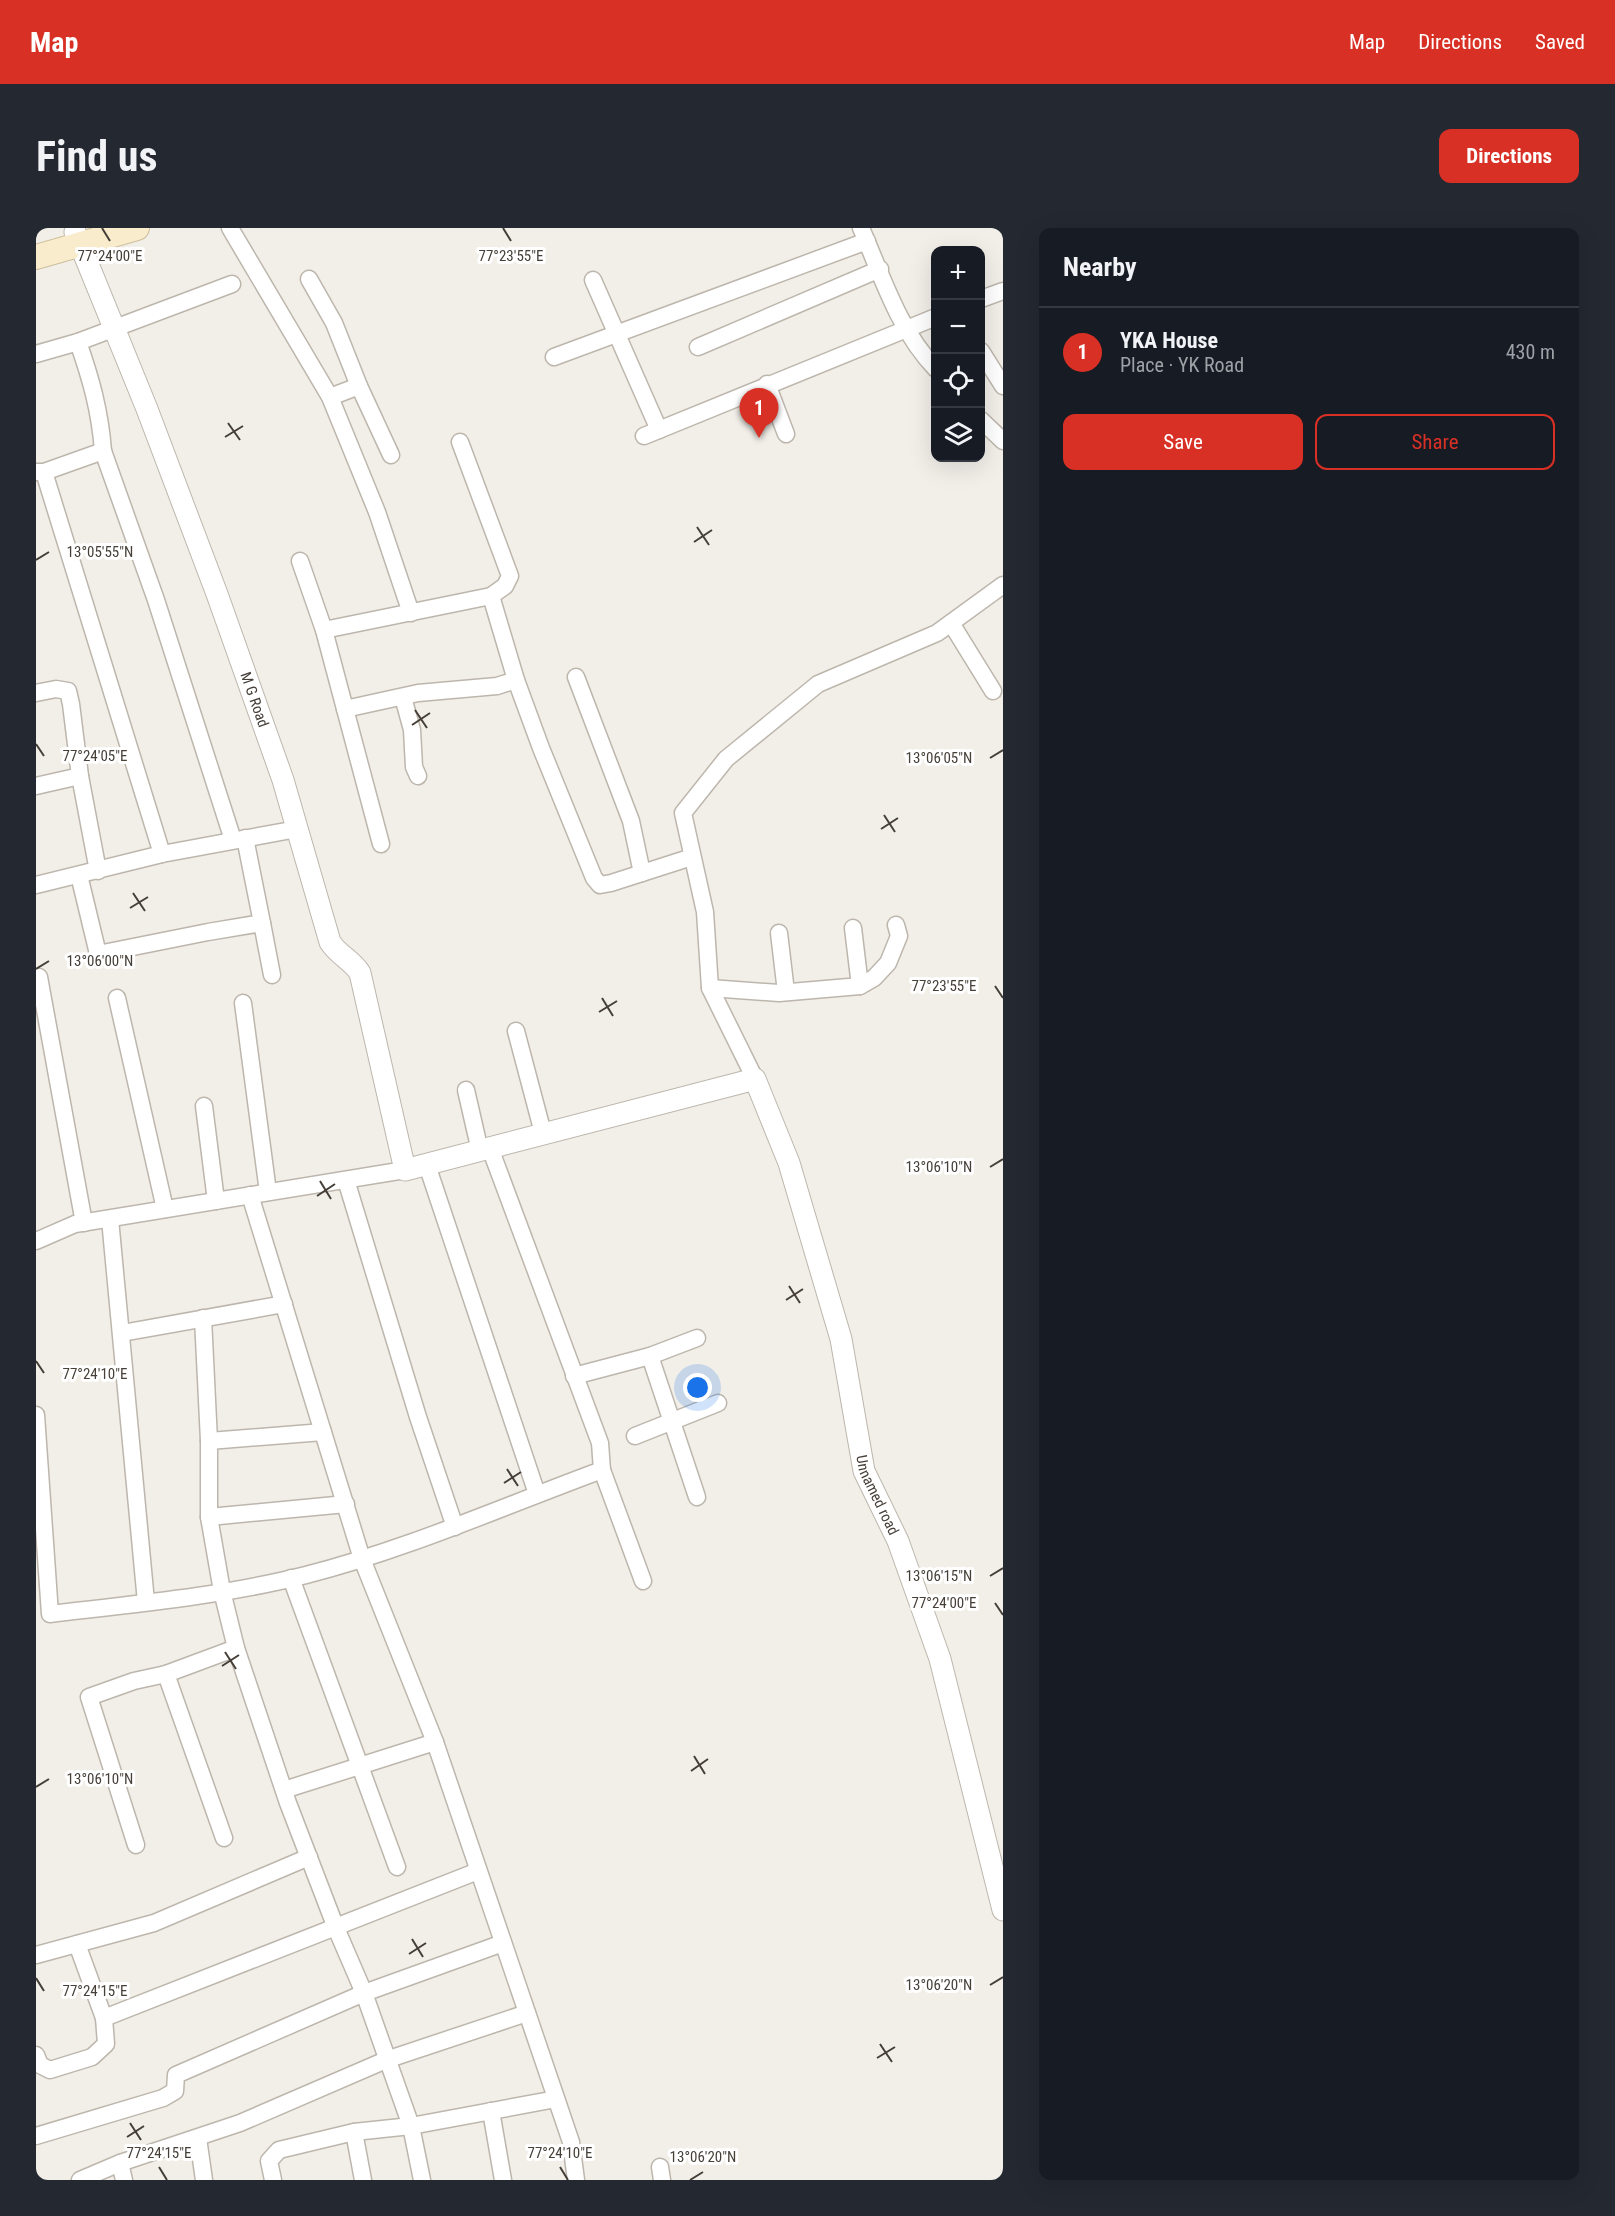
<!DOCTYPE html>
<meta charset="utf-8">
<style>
:root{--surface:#171b24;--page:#242831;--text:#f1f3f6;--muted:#9ea1a6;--line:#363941;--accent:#d93025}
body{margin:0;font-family:"Roboto Condensed",sans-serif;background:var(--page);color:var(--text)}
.controls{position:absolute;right:18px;top:18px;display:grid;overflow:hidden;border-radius:12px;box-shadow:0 6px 24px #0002}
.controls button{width:54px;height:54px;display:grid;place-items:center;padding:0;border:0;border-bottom:2px solid var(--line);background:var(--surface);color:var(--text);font:30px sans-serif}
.you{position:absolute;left:662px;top:1160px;width:21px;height:21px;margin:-15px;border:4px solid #fff;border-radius:50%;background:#1a73e8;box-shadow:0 0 0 9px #1a73e833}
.badge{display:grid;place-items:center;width:39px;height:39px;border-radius:50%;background:var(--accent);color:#fff;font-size:20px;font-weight:700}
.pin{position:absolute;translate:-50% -50px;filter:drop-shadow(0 2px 3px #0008)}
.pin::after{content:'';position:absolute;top:32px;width:21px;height:18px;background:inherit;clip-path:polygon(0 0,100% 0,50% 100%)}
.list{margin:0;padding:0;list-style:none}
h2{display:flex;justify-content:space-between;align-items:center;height:78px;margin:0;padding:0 24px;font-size:26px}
h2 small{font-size:20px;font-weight:400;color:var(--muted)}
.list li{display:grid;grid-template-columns:39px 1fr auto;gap:18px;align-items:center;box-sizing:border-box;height:90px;padding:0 24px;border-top:2px solid var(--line)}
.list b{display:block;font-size:22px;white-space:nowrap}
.list p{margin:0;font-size:20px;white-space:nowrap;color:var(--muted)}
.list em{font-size:20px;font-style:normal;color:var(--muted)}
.actions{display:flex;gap:12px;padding:18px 24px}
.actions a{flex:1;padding:14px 0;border:2px solid var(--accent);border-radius:12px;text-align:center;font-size:21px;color:var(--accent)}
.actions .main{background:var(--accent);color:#fff}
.icon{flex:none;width:33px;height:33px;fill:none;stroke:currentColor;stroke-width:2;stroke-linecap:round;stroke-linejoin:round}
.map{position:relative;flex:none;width:967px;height:1952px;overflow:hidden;border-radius:12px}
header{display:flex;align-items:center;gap:36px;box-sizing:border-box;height:84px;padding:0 30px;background:var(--accent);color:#fff}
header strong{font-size:28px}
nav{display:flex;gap:33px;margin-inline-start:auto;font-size:21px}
.intro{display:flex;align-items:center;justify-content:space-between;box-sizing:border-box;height:144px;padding:0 36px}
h1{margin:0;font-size:42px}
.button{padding:15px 27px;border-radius:12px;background:var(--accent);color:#fff;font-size:21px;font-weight:700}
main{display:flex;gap:36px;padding:0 36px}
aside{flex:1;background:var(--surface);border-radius:12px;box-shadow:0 6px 24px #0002}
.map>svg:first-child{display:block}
</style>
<header>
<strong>Map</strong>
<nav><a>Map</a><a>Directions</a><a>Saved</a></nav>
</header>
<div class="intro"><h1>Find us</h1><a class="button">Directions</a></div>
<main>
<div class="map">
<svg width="967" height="1952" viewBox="0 0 967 1952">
<rect width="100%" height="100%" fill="#f2efe9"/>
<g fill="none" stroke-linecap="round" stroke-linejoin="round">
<g stroke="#bdb6ac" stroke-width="19">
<g id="minor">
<polyline points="194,0 294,169 341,284 375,385"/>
<path d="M825,0C846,48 863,103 900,141"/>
<polyline points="273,51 298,95 323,158"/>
<polyline points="557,52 623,202"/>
<polyline points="945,71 967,63"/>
<polyline points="662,119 844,41"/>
<polyline points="945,123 967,158"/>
<polyline points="0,126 42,114 196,56"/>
<polyline points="518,129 831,13"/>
<polyline points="731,156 750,206"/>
<polyline points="294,169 323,158 355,227"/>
<polyline points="945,192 967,213"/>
<polyline points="608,208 900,89"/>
<polyline points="67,223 120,372 197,612"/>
<path d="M0,244H8L67,223C64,183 55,151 42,114"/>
<polyline points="8,244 126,626"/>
<polyline points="264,333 288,402 345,616"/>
<polyline points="455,368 480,452 505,520 558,650 564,657 575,655 656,629"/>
<polyline points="915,395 957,463"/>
<polyline points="288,402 455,368 469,358 474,348 424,214"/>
<polyline points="540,449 595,593 606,645"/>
<polyline points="0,465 20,461 32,463 35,476 44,548 62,643"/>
<polyline points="367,469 376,502 378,539 382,548"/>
<polyline points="309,481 382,465 461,458 480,452"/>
<polyline points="0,558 44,548"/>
<polyline points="43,647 62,726 172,704 226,695 209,610"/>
<polyline points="0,657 126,626 261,601"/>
<polyline points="226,695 236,747"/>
<polyline points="817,700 824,758"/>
<polyline points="743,705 750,764"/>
<polyline points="3,749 48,995"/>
<polyline points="674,760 743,765 824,758 838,750 852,735 863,708 860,697"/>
<polyline points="81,770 129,981"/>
<polyline points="207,775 232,964"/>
<polyline points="480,803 507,905"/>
<polyline points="719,851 674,760 669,684 647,585 690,531 782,456 901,405 967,357"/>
<polyline points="430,862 444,923"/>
<polyline points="168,878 180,973"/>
<polyline points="391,937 501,1266"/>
<polyline points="310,952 382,1189 419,1299"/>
<polyline points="214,967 326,1331 399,1514 535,1914 540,1952"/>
<polyline points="74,991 110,1374"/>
<polyline points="0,1013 39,996 369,942"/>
<polyline points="167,1090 173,1213 173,1289 186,1363 200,1420"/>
<polyline points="86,1105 248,1076"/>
<polyline points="614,1128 661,1269"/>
<polyline points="538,1148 614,1128 661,1110"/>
<path d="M0,1187L14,1386C99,1376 187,1368 270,1347C372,1321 468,1278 566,1242L564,1215L454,920"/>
<polyline points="599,1208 682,1175"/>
<polyline points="173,1213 287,1204"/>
<polyline points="566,1242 607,1353"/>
<polyline points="173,1289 310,1276"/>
<polyline points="255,1350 361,1639"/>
<polyline points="130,1446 188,1610"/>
<polyline points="248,1562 399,1514"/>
<polyline points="100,1617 53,1469 98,1453 130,1446 200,1420 252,1575 300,1700 328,1765 375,1898 386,1952"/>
<polyline points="0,1727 118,1695 273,1629"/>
<polyline points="68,1790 442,1643"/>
<polyline points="0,1827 4,1837 14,1842 56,1829 70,1816 68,1790 41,1716"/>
<polyline points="455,1883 467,1952"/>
<polyline points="318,1904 327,1952"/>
<polyline points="0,1908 127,1870 139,1863 140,1847 328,1765 467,1715"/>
<polyline points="162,1910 168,1952"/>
<polyline points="84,1935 88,1952"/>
<polyline points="624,1939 626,1952"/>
<polyline points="44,1952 84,1935 204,1895 350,1832 491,1785"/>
<polyline points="237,1952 233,1933 243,1922 318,1904 375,1898 520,1871"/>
</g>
</g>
<g stroke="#bdb6ac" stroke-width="23">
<g id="tertiary">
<path id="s1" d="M39,4L111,181L181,366L247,552L294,714C302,727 316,732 324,745L369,942L719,851L753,935L805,1111L828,1243L862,1313L904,1431L967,1682"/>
</g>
</g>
<g stroke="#cdbe9c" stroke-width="26">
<polyline id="secondary" points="0,29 101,0"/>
</g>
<use href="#minor" stroke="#fff" stroke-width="16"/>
<use href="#tertiary" stroke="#fff" stroke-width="21"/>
<use href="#secondary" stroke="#f9eccc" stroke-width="24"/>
</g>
<path fill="none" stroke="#453f38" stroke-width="2" d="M66,0L74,13M467,0L475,13M192,195L204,212M189,209L207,198M661,299L673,317M658,314L676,302M0,332L13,324M379,482L391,500M376,497L394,485M0,516L8,528M954,530L967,522M848,587L859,604M845,601L862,590M97,665L109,683M94,680L112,669M0,741L13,733M959,758L967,770M566,770L577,788M563,784L581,773M954,939L967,931M284,953L295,971M281,968L299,956M753,1058L764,1075M750,1072L767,1061M0,1133L8,1145M471,1241L482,1258M468,1255L485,1244M954,1348L967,1340M959,1375L967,1387M189,1424L200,1441M186,1438L203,1427M658,1528L669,1546M655,1543L672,1531M0,1559L13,1551M376,1711L387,1729M373,1726L390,1715M0,1750L8,1763M954,1757L967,1749M844,1816L856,1834M841,1830L859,1819M94,1895L105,1912M91,1909L108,1898M123,1939L131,1952M524,1939L532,1952M654,1952L667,1944"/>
<g text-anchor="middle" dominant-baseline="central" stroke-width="6" stroke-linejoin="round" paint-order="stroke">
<g font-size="15" fill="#453f38" stroke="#fff">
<text stroke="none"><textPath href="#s1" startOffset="501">M G Road</textPath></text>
<text stroke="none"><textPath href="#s1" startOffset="1797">Unnamed road</textPath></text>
</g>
</g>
<g font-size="15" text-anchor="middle" fill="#453f38" stroke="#fff" stroke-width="6" stroke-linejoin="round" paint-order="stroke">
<text x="475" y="33">77°23'55"E</text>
<text x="74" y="33">77°24'00"E</text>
<text x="64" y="329">13°05'55"N</text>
<text x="59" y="533">77°24'05"E</text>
<text x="903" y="535">13°06'05"N</text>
<text x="64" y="738">13°06'00"N</text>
<text x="908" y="763">77°23'55"E</text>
<text x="903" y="944">13°06'10"N</text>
<text x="59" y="1151">77°24'10"E</text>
<text x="903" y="1353">13°06'15"N</text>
<text x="908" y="1380">77°24'00"E</text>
<text x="64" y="1556">13°06'10"N</text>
<text x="903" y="1762">13°06'20"N</text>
<text x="59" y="1768">77°24'15"E</text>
<text x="123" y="1930">77°24'15"E</text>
<text x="524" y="1930">77°24'10"E</text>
<text x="667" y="1934">13°06'20"N</text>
</g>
</svg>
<div class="controls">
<button>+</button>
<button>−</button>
<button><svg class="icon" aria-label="locate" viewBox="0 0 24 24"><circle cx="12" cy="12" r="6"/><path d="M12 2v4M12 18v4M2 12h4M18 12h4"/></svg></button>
<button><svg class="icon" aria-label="layers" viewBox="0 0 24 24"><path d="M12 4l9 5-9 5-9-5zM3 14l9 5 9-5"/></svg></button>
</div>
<div class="you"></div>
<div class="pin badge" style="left:723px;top:210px">1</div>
</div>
<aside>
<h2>Nearby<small></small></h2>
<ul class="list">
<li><span class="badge">1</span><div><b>YKA House</b><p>Place · YK Road</p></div><em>430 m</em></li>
</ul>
<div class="actions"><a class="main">Save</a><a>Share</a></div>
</aside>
</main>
